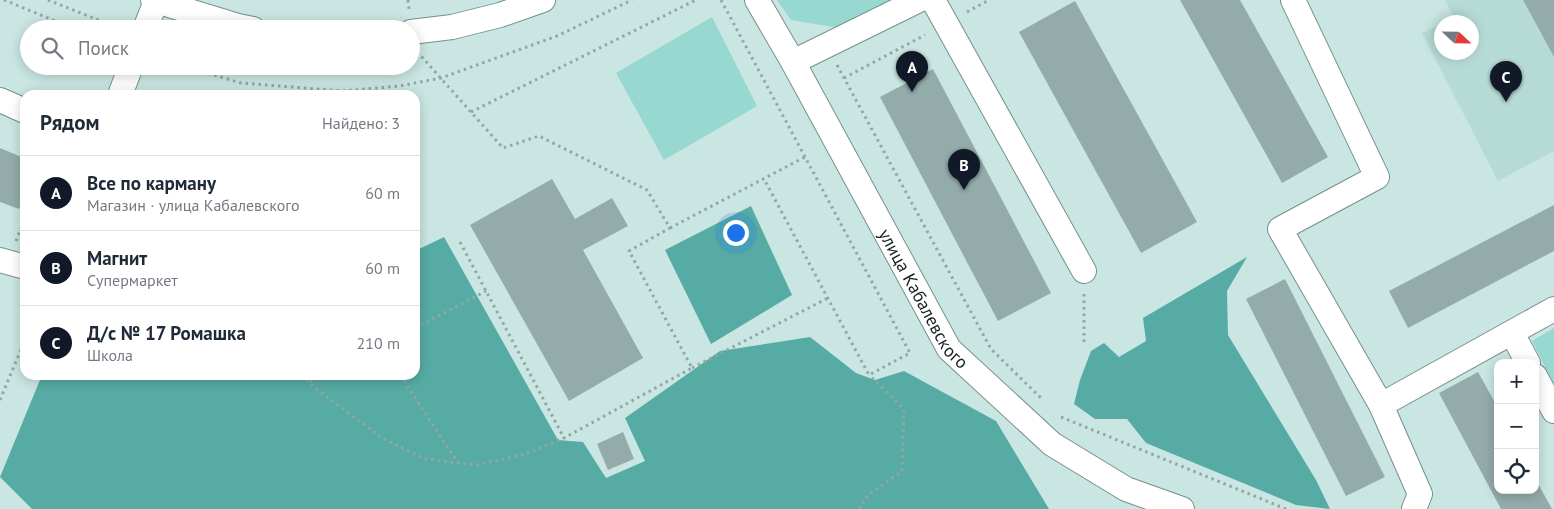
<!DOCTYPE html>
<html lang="ru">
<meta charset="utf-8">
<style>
:root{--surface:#fff;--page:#f6f6f7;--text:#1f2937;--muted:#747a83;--line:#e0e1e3;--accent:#111827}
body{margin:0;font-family:"PT Sans",sans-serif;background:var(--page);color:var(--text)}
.controls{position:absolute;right:15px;bottom:15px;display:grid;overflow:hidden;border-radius:10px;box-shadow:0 2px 12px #0003}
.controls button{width:45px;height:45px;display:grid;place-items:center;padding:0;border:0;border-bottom:1px solid var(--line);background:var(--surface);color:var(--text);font:25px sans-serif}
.compass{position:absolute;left:1434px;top:15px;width:45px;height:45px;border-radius:50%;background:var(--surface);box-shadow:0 2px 12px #0003;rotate:112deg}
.you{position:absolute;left:735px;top:232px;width:18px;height:18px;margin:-12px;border:4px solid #fff;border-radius:50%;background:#1a73e8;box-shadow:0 0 0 8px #1a73e833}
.badge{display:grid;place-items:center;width:32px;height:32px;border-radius:50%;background:var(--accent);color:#fff;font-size:16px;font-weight:700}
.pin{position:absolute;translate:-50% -41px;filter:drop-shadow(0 1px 2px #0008)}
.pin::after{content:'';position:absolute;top:26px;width:18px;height:15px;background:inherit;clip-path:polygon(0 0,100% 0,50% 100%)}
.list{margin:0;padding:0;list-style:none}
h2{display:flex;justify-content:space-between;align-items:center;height:65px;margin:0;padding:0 20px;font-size:21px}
h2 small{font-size:16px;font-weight:400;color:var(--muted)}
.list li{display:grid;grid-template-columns:32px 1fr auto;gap:15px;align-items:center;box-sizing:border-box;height:75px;padding:0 20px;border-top:1px solid var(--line)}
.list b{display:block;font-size:19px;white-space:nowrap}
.list p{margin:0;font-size:16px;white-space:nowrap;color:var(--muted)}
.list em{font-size:16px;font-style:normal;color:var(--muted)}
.icon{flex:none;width:28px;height:28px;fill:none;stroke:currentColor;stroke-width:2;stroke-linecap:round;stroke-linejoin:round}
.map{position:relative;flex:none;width:1554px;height:509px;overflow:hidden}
.search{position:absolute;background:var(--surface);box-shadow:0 2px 12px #0003;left:20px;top:20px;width:400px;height:55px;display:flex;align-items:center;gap:12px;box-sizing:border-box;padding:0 18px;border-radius:28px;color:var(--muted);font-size:19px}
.panel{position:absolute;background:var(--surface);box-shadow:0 2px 12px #0003;left:20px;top:90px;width:400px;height:290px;border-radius:15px}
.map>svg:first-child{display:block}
</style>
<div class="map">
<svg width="1554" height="509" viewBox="0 0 1554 509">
<rect width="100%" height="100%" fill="#cae6e2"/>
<polygon fill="#b6dbd7" points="1445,0 1554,0 1554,151 1498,181 1422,33 1441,24 1442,52 1472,52 1472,22 1445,22 1454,18"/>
<g fill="#97d8d1">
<polygon points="777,0 892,0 839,28 791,20"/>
<polygon points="712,17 757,106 664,160 616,73"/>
<polygon points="1554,328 1554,384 1532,341"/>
</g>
<g fill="#56aca5">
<polygon points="751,206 792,295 711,344 665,250"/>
<polygon points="444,237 558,440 583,442 606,478 645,461 625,418 720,351 810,337 856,373 875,380 904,371 996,421 1049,509 32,509 0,477 42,375 415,375 415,251"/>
<polygon points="1247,257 1227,291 1228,335 1316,480 1330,509 1296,505 1146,443 1127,419 1095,419 1074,404 1080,380 1091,351 1104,343 1119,357 1146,341 1143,318"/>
</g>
<g fill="#93aca9">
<polygon points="1180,0 1240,0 1328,157 1282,183"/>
<polygon points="1523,0 1554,0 1554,57"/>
<polygon points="1075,1 1197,222 1141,253 1019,32"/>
<polygon points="933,69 1051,293 998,321 880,97"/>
<polygon points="0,148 24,158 25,154 25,193 19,209 0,202"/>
<polygon points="552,179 575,219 612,198 628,226 583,250 643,358 569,401 470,225"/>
<polygon points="1554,205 1554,251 1408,328 1389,291"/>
<polygon points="1285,279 1385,477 1346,496 1246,299"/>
<polygon points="1478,372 1498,408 1498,490 1535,490 1535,478 1552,509 1501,509 1439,393"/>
<polygon points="623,432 634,459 608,470 597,444"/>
</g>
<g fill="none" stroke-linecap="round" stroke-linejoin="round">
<g stroke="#76908d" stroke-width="26">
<g id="minor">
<polyline points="153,0 238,26 253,29"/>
<path id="s1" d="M757,0L793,62L949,349L1052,444L1126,489L1182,509"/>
<polyline points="933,0 1084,271"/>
<polyline points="1293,0 1377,177 1280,229 1381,405 1554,309"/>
<polyline points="145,29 156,1"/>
<polyline points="411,32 452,27 500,15 543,0"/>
<polyline points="793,62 919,0"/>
<polyline points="120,95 131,66"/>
<polyline points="0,100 25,111"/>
<polyline points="0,260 25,267"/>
<polyline points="1512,333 1528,363"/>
<polyline points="1535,376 1554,411"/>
<polyline points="1381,405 1420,494 1414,509"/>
</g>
</g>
<g stroke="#91a7a4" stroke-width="3" stroke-dasharray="2.5 4" stroke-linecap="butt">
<polyline points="4,0 75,29"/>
<polyline points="48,0 121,29"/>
<polyline points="408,0 409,9"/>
<polyline points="721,0 910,353 869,375 764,179"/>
<polyline points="967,12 989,0"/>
<polyline points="837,65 991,349 1042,399"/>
<polyline points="183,66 241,83 343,91 400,86 441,78 557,36 632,0"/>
<polyline points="844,78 925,35"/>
<polyline points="471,112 696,0"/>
<polyline points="670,228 805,157"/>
<polyline points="16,241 25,218"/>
<polyline points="460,242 564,438"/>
<polyline points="1084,294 1084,344"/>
<polyline points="415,328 486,291"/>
<polyline points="692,368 828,298"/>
<polyline points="302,375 315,388 382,438 425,459 476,465 525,454 564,438 692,368 629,251 670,228 647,190 539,136 503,148 421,56"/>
<polyline points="400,375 458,463"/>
<polyline points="310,382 323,375"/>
<polyline points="0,400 25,340"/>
<polyline points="1061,417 1286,509"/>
<polyline points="859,509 868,495 902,471 904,409 869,375"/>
</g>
<use href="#minor" stroke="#fff" stroke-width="24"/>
</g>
<g text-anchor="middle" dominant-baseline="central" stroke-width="4" stroke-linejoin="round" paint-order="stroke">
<g font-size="18" fill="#182221" stroke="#d7f3ef">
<text stroke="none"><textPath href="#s1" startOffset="342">улица Кабалевского</textPath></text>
</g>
</g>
</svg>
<div class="controls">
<button>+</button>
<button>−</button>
<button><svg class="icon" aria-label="locate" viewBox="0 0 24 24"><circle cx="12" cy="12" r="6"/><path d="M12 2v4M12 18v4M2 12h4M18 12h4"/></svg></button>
</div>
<svg class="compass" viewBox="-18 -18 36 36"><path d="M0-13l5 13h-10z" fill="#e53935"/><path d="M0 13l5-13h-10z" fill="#747a83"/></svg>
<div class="you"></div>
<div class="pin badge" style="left:912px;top:92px">A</div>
<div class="pin badge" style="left:964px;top:190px">B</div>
<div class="pin badge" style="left:1506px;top:102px">C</div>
<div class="search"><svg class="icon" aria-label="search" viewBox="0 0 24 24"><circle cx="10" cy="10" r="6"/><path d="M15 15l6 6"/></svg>Поиск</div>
<section class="panel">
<h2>Рядом<small>Найдено: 3</small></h2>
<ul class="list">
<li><span class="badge">A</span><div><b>Все по карману</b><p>Магазин · улица Кабалевского</p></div><em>60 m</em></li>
<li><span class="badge">B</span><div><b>Магнит</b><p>Супермаркет</p></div><em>60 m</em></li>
<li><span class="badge">C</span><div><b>Д/с № 17 Ромашка</b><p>Школа</p></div><em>210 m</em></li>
</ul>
</section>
</div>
